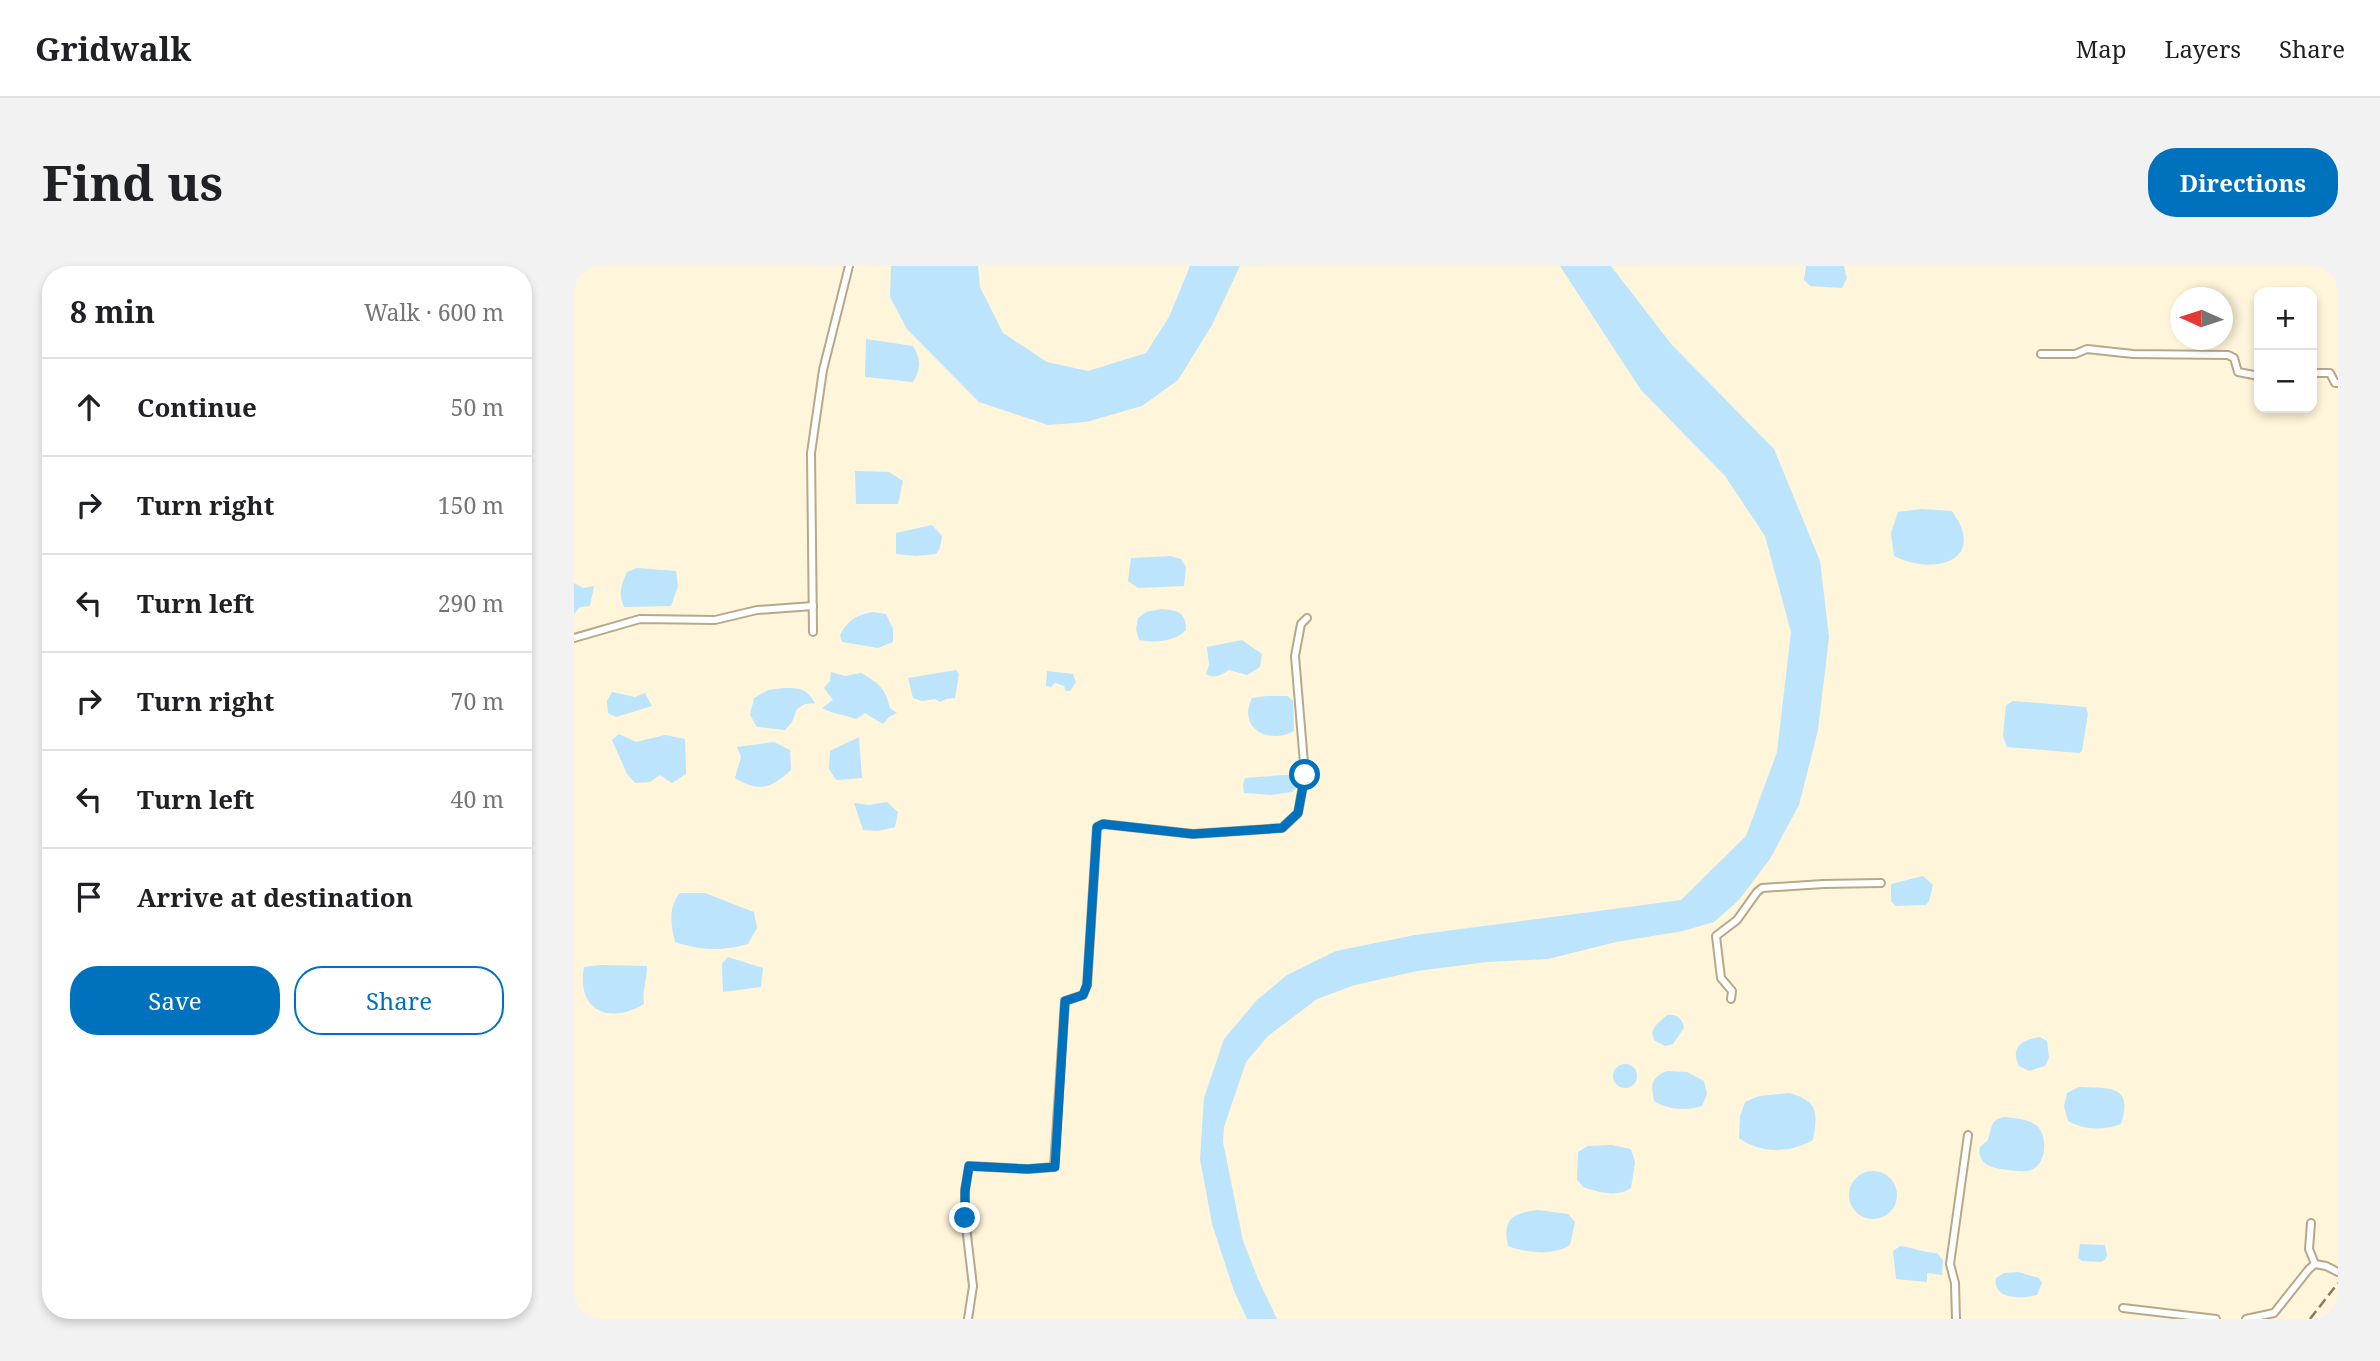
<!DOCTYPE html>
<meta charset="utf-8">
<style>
:root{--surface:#fff;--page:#f2f2f2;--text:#202124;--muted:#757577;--line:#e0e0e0;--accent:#0071bc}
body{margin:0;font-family:"Noto Serif",serif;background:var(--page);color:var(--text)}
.controls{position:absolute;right:21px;top:21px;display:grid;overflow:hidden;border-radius:14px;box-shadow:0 4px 10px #0003}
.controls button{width:63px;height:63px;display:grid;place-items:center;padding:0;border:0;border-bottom:2px solid var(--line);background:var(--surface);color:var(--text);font:35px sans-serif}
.compass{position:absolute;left:1596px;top:21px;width:63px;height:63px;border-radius:50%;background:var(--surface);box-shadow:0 4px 10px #0003;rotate:273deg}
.stop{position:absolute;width:21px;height:21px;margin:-16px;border:5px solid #0071bc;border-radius:50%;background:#fff}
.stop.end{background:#0071bc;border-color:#fff;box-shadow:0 2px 7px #0008}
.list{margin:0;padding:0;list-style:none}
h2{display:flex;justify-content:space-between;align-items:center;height:91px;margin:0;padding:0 28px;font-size:30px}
h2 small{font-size:23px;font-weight:400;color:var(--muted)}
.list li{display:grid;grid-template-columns:46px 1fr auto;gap:21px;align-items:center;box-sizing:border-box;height:98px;padding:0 28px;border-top:2px solid var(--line)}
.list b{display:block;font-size:26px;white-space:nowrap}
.list em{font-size:23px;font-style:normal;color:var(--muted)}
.actions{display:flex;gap:14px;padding:21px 28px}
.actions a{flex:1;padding:16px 0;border:2px solid var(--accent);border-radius:28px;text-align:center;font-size:24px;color:var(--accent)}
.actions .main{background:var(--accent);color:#fff}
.icon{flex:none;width:38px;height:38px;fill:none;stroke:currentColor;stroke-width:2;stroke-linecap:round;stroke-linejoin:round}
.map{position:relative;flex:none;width:1764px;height:1053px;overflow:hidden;border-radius:28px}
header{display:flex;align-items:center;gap:42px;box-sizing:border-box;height:98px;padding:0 35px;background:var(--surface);border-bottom:2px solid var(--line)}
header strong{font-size:33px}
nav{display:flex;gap:38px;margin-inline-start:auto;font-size:24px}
.intro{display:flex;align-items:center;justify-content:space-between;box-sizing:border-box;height:168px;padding:0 42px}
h1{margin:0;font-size:49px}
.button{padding:18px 32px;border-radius:28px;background:var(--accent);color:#fff;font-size:24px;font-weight:700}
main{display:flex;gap:42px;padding:0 42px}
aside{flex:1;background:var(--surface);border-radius:28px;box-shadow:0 4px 10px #0003}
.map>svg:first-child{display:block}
</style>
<header>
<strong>Gridwalk</strong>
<nav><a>Map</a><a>Layers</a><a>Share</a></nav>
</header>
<div class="intro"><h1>Find us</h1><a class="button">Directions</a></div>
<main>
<aside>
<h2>8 min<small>Walk · 600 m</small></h2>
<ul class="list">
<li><svg class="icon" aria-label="ahead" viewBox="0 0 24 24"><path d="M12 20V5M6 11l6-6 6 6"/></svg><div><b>Continue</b></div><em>50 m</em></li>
<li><svg class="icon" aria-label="right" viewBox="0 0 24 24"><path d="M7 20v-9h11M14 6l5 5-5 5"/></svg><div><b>Turn right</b></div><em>150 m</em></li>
<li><svg class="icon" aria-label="left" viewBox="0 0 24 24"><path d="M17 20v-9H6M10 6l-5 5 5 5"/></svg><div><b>Turn left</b></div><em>290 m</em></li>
<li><svg class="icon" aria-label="right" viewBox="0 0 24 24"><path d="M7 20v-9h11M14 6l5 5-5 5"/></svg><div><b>Turn right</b></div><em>70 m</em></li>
<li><svg class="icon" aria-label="left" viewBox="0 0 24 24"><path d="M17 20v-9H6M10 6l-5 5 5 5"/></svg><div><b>Turn left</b></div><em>40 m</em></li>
<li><svg class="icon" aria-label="arrive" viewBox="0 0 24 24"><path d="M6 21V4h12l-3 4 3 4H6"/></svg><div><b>Arrive at destination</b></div></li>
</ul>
<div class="actions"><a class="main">Save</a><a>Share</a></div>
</aside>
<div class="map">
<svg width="1764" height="1053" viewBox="0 0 1764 1053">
<rect width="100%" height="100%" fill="#fff5da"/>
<g fill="#bce4fd">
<polygon points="317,0 404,0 406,21 429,67 473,96 514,105 572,87 595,51 616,0 666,0 638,59 604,114 568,140 512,156 474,159 405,136 333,63 316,31"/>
<polygon points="986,0 1037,0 1098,79 1200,183 1246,295 1255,371 1244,464 1225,539 1196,593 1165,634 1140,656 1109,665 1042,676 974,693 913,696 843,705 781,719 743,733 694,770 672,796 650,861 649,876 669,975 684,1013 703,1053 673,1053 660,1025 638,958 626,893 630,832 650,773 683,734 713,709 762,685 841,669 1107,634 1172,570 1203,486 1217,366 1191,270 1151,210 1067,124"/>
<polygon points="1232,0 1270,0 1273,12 1268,22 1236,20 1230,14"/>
<path d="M292,73L339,80C347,93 347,103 339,116L291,111Z"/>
<polygon points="281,205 315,206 329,215 324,238 282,238"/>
<path d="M1347,243L1378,245C1414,295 1360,310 1320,290L1317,267L1324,246Z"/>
<polygon points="358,259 368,270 366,282 362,288 342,290 322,288 322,267"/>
<polygon points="596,290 607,293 612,301 610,320 564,322 554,315 557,292"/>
<path d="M63,302L102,305L104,320L97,340L50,341C44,327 47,319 53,306Z"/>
<polygon points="0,317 9,322 20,320 16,340 6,341 0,348"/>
<path d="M587,343C603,344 612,346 612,364C601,376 580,377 565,374L562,363L564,352L572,346Z"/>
<path d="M299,346L312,348L319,363V376L304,382L268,376L266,369C274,354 282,349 299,346Z"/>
<path d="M668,374L688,388L686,401L673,409L655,404C647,409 641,413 632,408L635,399L633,381Z"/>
<polygon points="382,404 385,408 381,432 372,433 366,436 361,433 348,435 339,432 334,412"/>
<polygon points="473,405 499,408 502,416 496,425 492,425 490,420 481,417 477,421 472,420"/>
<path d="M257,406L271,410L287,407C305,417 311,422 316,442L323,447L315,451L309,458L291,447L282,453C269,448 261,449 248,442L259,434L250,422L256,415Z"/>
<path d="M209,422C226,422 232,422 241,437L231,438L223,443L218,456L211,464L183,461L176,449L180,432L194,424Z"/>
<polygon points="38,426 61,431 71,427 78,440 42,451 34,447 33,435"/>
<path d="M693,430H714L719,435L720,465C695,479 663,462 678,432Z"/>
<polygon points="1439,435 1512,441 1514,448 1508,485 1505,487 1433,481 1429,470 1432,439"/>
<polygon points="45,468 62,476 91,469 111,473 112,508 98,517 86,509 76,516 61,517 53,508 38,474"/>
<polygon points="285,471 288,512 262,514 255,503 256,485"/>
<path d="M200,476L216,484L217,504C197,522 186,527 161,512L167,491L163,481Z"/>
<polygon points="710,509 718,509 724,514 725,519 718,526 697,529 670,527 669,519 671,512"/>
<polygon points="313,536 324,546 321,561 304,565 289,564 280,537 295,539"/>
<polygon points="1349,610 1359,619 1355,635 1352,639 1322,640 1317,635 1317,618"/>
<path d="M106,627H131L180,646L183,662L174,678C148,685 127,685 101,676C97,658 94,641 106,627Z"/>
<polygon points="154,691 189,702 187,721 149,726 148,698"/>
<path d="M26,699L73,700C73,713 68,724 70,738C35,759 2,745 10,701Z"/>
<path d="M1093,749C1103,748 1108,752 1110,762L1099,778L1091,780L1080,774L1078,766L1082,759Z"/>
<path d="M1466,771L1473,775L1475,792L1471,800L1455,805L1445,800C1436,781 1447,774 1466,771Z"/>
<circle cx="1051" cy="810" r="12"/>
<path d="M1093,805L1113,806L1130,815L1133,828L1128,840C1114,845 1094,844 1080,835C1077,818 1076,812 1093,805Z"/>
<path d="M1505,821C1535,822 1560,819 1547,858C1528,865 1511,864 1494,855L1490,840L1493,827Z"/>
<path d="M1215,827C1244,835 1244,846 1239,874C1217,887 1186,888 1165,872L1166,850L1171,836L1185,830Z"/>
<path d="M1430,851C1440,852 1455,853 1463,860C1474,870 1473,898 1457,904C1451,906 1442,905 1435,904C1425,903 1417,902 1409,896L1405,887L1406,881L1414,874C1418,862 1416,854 1430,851Z"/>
<path d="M1037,879L1057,883L1061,896L1057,922C1043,932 1024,926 1009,921L1003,913L1004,886L1014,880Z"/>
<circle cx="1299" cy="929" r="24"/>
<path d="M964,944L994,948L1001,956L996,979C980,990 952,987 934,980C928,952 939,947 964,944Z"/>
<polygon points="1506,978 1531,979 1533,989 1531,994 1527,996 1508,995 1504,992"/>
<path d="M1326,980C1339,981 1349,987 1363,987L1369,994L1368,1009L1353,1007V1016L1322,1013L1319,985Z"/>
<path d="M1444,1006L1465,1012L1468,1017L1463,1029C1448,1033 1418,1034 1422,1012L1430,1007Z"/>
</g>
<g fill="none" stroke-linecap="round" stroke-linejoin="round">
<g stroke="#b5a989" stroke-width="10">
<g id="minor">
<polyline points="1467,88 1501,88 1513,83 1559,88 1654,89 1660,92 1664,106 1685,110"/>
<polyline points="1738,107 1756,107 1761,117 1764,117"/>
<polyline points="239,366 237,187 249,104 275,0"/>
<polyline points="0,372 66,353 141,354 183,344 239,340"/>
<polyline points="1157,733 1158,725 1147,712 1142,670 1163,654 1183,626 1188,622 1249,618 1307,617"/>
<polyline points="1737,957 1735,983 1741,998"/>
<polyline points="1549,1042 1642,1053"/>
<polyline points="394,1053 399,1020 391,952 391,924 395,900 454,903 480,901 491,735 509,729 513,719 523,561 529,558 619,568 708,562 724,547 731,509 721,390 727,358 733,352"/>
<polyline points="1382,1053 1381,1017 1376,998 1394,869"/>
<polyline points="1672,1053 1700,1047 1735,1003 1741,998 1752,1000 1764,1006"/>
</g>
</g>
<use href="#minor" stroke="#fff" stroke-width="6"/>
<polyline stroke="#817a68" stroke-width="2.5" stroke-dasharray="10 5" stroke-linecap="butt" points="1736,1053 1764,1017"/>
</g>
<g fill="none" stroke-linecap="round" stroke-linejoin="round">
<polyline stroke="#0071bc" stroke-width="9" points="391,952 391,925 395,900 454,903 481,901 491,735 509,729 513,719 523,561 529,558 619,568 708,562 724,547 731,509"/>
</g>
</svg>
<div class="controls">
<button>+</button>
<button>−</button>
</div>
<svg class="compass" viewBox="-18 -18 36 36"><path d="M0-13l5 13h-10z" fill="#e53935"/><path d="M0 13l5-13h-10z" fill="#757577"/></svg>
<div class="stop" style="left:731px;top:509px"></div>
<div class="stop end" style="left:391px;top:952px"></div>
</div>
</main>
